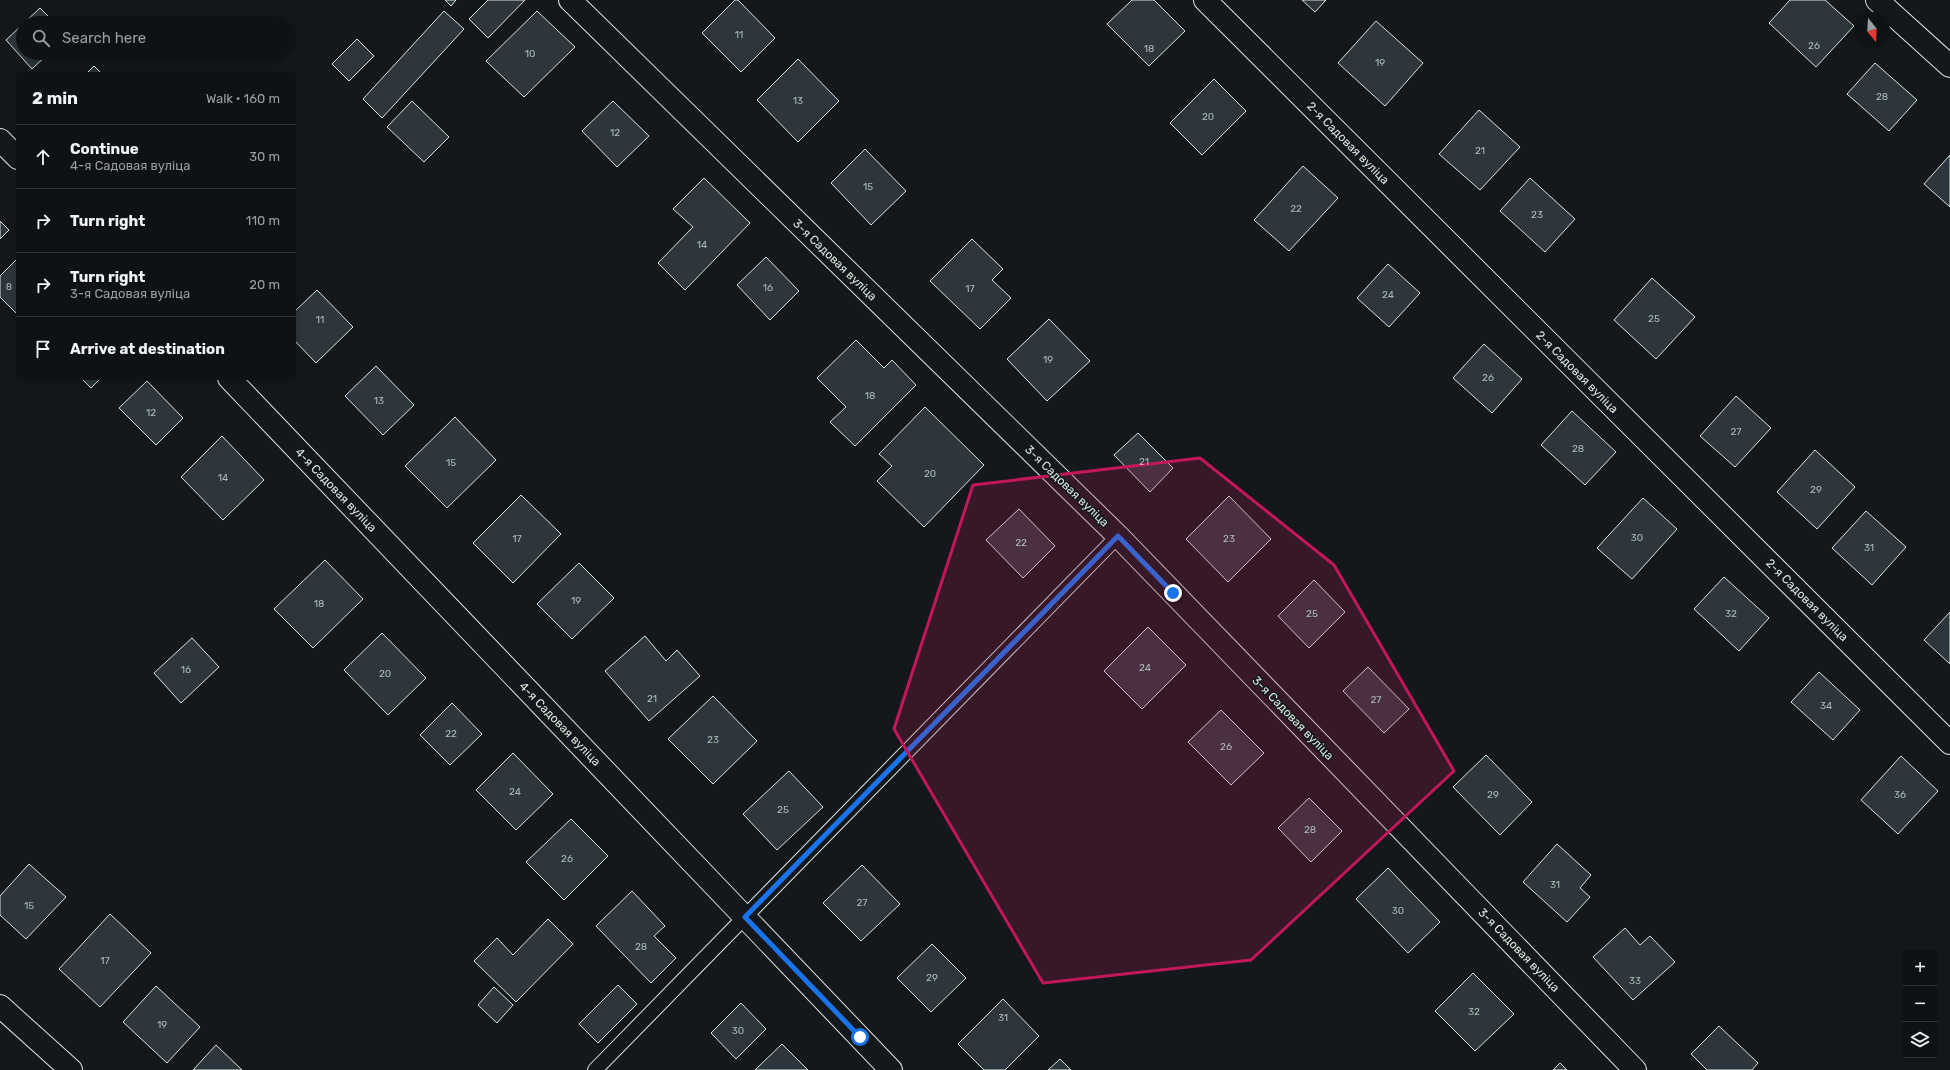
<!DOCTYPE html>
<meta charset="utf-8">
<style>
:root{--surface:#0f1215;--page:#1d2022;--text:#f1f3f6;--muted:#9b9ea0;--line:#2f3234}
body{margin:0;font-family:Rubik,sans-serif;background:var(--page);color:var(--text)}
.controls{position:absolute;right:12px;bottom:12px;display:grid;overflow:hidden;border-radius:4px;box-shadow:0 2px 10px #0003}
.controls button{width:36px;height:36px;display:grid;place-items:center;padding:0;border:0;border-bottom:1px solid var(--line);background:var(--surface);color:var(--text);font:20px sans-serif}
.compass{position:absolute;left:1854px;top:12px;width:36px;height:36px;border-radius:50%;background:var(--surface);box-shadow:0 2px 10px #0003;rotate:162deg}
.stop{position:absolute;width:12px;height:12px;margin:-9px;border:3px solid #1a73e8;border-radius:50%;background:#fff}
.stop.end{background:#1a73e8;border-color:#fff;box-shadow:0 1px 4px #0008}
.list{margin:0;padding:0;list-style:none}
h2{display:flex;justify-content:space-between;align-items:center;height:52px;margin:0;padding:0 16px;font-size:17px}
h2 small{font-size:13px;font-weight:400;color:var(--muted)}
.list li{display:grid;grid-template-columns:26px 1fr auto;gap:12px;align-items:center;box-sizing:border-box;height:64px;padding:0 16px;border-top:1px solid var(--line)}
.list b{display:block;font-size:15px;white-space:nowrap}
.list p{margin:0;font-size:13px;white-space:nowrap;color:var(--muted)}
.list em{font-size:13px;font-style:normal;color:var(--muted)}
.icon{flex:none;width:22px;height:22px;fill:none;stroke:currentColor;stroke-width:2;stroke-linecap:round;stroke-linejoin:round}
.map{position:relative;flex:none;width:1950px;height:1070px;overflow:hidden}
.search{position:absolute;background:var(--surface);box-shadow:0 2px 10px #0003;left:16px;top:16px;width:280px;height:44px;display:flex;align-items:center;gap:10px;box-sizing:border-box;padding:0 14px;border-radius:22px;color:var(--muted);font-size:15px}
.panel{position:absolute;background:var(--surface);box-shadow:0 2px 10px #0003;left:16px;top:72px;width:280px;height:308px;border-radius:4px}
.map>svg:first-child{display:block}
</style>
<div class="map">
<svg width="1950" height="1070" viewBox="0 0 1950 1070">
<rect width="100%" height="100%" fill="#14181c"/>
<g fill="#2c363c" stroke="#d8e6dc">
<polygon points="445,0 456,0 451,6"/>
<polygon points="488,0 525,0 488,38 469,19"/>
<polygon points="735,0 738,0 775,38 741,72 702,33"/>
<polygon points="1132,0 1154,0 1185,31 1149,66 1107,24"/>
<polygon points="1302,0 1326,0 1315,12"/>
<polygon points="1790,0 1825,0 1854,26 1816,67 1769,23"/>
<polygon points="40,8 55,23 24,23"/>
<polygon points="444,11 464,29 382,118 363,99"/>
<polygon points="537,11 575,47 524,97 486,61"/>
<polygon points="1376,21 1423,63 1385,106 1338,63"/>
<polygon points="23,24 23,53 49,53 32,69 6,40"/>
<polygon points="357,39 374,56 349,81 332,64"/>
<polygon points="798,59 839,101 798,142 757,100"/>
<polygon points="1875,63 1917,100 1889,131 1847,94"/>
<polygon points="94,66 102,74 86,74"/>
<polygon points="1214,79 1246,111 1202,155 1170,123"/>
<polygon points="412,101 449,137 424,162 387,127"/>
<polygon points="613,101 649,136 617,167 582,131"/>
<polygon points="1479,110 1520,147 1480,190 1439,154"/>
<polygon points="865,149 906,191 871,225 831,183"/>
<polygon points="1950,155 1950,207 1924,184"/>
<polygon points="1303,166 1338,198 1289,251 1254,220"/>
<polygon points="704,178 750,223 685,290 658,263 693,227 673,209"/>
<polygon points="1530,178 1575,219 1545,252 1500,211"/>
<polygon points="0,221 9,230 0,239"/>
<polygon points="972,239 1003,269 992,280 1011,298 980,329 930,281"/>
<polygon points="766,257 799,291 770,320 737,285"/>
<polygon points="18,258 18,315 0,297 0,276"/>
<polygon points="1388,264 1420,293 1389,327 1357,298"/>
<polygon points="1652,278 1695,317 1656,359 1614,320"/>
<polygon points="317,290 353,327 316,363 294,340 294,312"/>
<polygon points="1049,319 1090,361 1047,401 1007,359"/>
<polygon points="856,340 884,368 892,360 916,385 855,446 830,422 846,407 817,378"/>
<polygon points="1484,344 1522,379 1492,413 1453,378"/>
<polygon points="376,366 414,405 383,435 345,396"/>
<polygon points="81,378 101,378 91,388"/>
<polygon points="147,381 183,418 156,445 119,408"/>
<polygon points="1736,396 1771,428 1735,467 1700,436"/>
<polygon points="925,407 984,465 924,527 877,481 892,466 879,454"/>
<polygon points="1572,411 1616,452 1585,485 1541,445"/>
<polygon points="455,417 496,460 447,508 405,466"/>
<polygon points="1138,433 1173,468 1150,492 1114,455"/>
<polygon points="222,436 264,480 223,520 181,477"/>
<polygon points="1815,450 1855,487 1817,529 1777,492"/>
<polygon points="521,495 561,534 513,583 473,543"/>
<polygon points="1229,496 1271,539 1228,582 1186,539"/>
<polygon points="1643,498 1677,529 1632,579 1597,548"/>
<polygon points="1019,509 1055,546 1023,578 986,540"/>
<polygon points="1866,511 1906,547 1872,585 1832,548"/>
<polygon points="325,560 363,599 313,648 274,609"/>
<polygon points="579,563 614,598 572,639 537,604"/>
<polygon points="1724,577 1769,618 1739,651 1694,609"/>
<polygon points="1314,580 1345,612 1309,648 1278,616"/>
<polygon points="1950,612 1950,664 1924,640"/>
<polygon points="1148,627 1186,665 1142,709 1104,671"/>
<polygon points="382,633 426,678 388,715 344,670"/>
<polygon points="645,636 666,661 677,650 700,676 649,721 605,671"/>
<polygon points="192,638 219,667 181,703 154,673"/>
<polygon points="1368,667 1409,709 1384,733 1343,691"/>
<polygon points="1819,672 1860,710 1833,740 1791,702"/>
<polygon points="713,696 757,741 713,784 668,739"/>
<polygon points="452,703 482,734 450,765 420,735"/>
<polygon points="1221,710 1264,753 1231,785 1188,742"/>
<polygon points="513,753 553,794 516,830 476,790"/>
<polygon points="1486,755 1532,802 1500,835 1453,787"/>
<polygon points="1901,756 1938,791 1898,834 1861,800"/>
<polygon points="789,771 823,807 777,850 743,814"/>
<polygon points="1309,798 1342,831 1311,862 1278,828"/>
<polygon points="571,819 608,856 564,900 526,862"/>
<polygon points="1557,844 1591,875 1580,888 1590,897 1567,922 1523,882"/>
<polygon points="29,864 66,897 26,939 0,915 0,896"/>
<polygon points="862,865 900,904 861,941 823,903"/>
<polygon points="1388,868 1440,922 1408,953 1356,899"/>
<polygon points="632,891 665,926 654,936 676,958 651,983 596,926"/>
<polygon points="110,914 151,953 100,1007 59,969"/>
<polygon points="548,919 573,944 516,1002 474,961 497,938 513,955"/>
<polygon points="1625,928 1640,945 1650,936 1675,962 1633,1000 1593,957"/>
<polygon points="932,944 966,978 931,1012 897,978"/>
<polygon points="1473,973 1514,1014 1475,1051 1435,1011"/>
<polygon points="618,985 637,1004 598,1043 579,1024"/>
<polygon points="156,986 200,1027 167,1063 123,1022"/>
<polygon points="494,987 513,1005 497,1023 478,1005"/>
<polygon points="1003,999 1039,1036 1005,1070 984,1070 958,1044"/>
<polygon points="741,1003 766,1029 736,1059 711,1033"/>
<polygon points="1719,1026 1758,1063 1752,1070 1707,1070 1691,1054"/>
<polygon points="782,1044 808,1070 755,1070"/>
<polygon points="216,1045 242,1070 193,1070"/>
<polygon points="1060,1059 1071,1070 1048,1070"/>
<polygon points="1560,1063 1567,1070 1553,1070"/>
</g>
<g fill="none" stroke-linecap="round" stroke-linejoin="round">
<g stroke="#d8e6dc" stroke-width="16">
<polyline id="service" points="595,1070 1118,536"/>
</g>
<g stroke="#d8e6dc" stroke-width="24">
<g id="minor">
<polyline points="570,0 1118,536 1635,1070"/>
<polyline points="1205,0 1950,743"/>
<polyline points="1877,0 1950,66"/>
<polyline points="0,140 18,158"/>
<polyline points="229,378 891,1070"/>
<polyline points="0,1006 71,1070"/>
</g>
</g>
<use href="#service" stroke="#14181c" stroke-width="14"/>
<use href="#minor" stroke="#14181c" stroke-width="22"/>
</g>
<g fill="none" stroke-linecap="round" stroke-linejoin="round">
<polyline stroke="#1a73e8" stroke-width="5" points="860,1037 745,917 1118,536 1173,593"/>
</g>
<path fill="#c2185b" fill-opacity="0.2" stroke="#c2185b" stroke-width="3" stroke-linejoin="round" d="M1200,458L1334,565L1454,771L1251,960L1043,983L894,729L973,485Z"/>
<g text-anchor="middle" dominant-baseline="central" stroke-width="3" stroke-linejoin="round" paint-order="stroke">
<g font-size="10" fill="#adbab4">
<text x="739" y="35">11</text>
<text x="1814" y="46">26</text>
<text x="1149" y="49">18</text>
<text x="530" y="54">10</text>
<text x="1380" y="63">19</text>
<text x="1882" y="97">28</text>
<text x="798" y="101">13</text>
<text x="1208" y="117">20</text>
<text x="615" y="133">12</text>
<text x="1480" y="151">21</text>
<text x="868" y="187">15</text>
<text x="1296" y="209">22</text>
<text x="1537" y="215">23</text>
<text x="702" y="245">14</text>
<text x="9" y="287">8</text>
<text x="768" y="288">16</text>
<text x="970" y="289">17</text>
<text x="1388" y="295">24</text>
<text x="1654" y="319">25</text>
<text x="320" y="320">11</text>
<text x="1048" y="360">19</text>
<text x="1488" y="378">26</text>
<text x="870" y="396">18</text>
<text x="379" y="401">13</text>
<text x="151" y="413">12</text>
<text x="1736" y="432">27</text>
<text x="1578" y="449">28</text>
<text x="1144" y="462">21</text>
<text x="451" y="463">15</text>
<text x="930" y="474">20</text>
<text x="223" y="478">14</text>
<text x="1816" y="490">29</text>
<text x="1637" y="538">30</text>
<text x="517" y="539">17</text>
<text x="1229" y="539">23</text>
<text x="1021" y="543">22</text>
<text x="1869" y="548">31</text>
<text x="576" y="601">19</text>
<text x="319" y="604">18</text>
<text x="1312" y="614">25</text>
<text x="1731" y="614">32</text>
<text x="1145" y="668">24</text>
<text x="186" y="670">16</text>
<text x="385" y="674">20</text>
<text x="652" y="699">21</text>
<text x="1376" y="700">27</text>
<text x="1826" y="706">34</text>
<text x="451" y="734">22</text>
<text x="713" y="740">23</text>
<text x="1226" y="747">26</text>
<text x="515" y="792">24</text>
<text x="1493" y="795">29</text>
<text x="1900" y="795">36</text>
<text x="783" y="810">25</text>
<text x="1310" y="830">28</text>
<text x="567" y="859">26</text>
<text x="1555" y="885">31</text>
<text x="862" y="903">27</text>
<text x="29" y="906">15</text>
<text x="1398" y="911">30</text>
<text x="641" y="947">28</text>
<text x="105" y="961">17</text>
<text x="932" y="978">29</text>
<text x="1635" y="981">33</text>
<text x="1474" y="1012">32</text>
<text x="1003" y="1018">31</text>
<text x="162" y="1025">19</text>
<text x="738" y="1031">30</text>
</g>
<g font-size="12" fill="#d8e6dc" stroke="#14181c">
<text transform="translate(1348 143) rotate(45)">2-я Садовая вуліца</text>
<text transform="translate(835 260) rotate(44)">3-я Садовая вуліца</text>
<text transform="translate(1577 372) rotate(45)">2-я Садовая вуліца</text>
<text transform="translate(1067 486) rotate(44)">3-я Садовая вуліца</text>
<text transform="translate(336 490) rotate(46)">4-я Садовая вуліца</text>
<text transform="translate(1807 600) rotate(45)">2-я Садовая вуліца</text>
<text transform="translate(1293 718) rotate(46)">3-я Садовая вуліца</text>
<text transform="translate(560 724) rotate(46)">4-я Садовая вуліца</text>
<text transform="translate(1519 950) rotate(46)">3-я Садовая вуліца</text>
</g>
</g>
</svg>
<div class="controls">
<button>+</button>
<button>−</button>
<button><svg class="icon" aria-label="layers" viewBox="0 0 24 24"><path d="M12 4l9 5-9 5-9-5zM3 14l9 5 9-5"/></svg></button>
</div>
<svg class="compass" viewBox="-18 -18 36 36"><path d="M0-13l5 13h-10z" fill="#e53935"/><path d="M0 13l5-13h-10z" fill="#9b9ea0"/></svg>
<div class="stop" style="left:860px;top:1037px"></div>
<div class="stop end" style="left:1173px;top:593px"></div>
<div class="search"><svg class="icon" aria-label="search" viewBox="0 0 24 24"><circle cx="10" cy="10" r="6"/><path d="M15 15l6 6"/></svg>Search here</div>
<section class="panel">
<h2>2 min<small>Walk · 160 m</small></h2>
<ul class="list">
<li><svg class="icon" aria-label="ahead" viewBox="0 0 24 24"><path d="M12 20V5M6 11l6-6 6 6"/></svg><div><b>Continue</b><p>4-я Садовая вуліца</p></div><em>30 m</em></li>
<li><svg class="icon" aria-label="right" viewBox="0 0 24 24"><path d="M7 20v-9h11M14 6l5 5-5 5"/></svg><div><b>Turn right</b></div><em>110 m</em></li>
<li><svg class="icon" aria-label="right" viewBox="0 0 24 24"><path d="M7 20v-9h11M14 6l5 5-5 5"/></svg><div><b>Turn right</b><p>3-я Садовая вуліца</p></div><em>20 m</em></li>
<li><svg class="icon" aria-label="arrive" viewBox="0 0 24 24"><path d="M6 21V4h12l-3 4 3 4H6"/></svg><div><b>Arrive at destination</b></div></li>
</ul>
</section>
</div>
